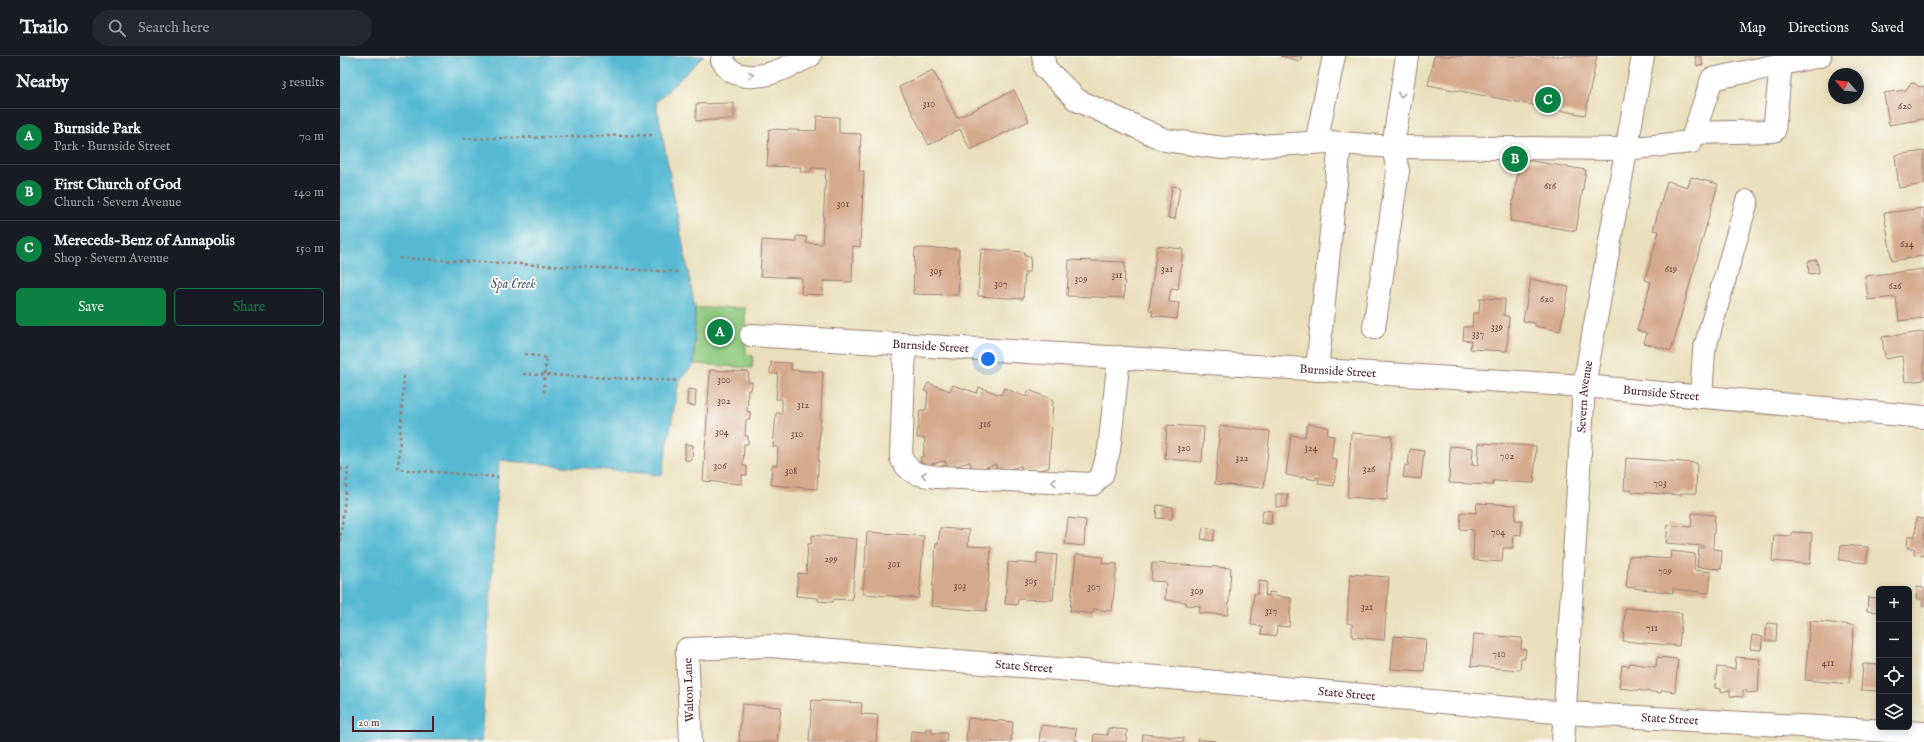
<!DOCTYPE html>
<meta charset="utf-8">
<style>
:root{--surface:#171b24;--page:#242831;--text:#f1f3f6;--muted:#9ea1a6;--line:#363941;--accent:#0b8043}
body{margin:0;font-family:"IM FELL English",serif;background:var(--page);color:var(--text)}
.controls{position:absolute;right:12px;bottom:12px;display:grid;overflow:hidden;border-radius:6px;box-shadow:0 2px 10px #0003}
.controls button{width:36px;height:36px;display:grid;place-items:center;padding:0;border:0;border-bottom:1px solid var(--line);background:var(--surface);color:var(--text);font:20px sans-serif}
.compass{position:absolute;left:1488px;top:12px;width:36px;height:36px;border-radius:50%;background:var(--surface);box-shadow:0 2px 10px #0003;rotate:298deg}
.scale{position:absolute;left:12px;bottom:10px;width:82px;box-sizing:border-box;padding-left:4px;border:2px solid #4a1f2b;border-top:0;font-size:11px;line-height:14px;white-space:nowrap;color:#4a1f2b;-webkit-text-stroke:3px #fdfcf7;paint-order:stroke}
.you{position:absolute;left:648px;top:303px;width:14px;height:14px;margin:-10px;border:3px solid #fff;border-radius:50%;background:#1a73e8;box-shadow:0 0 0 6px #1a73e833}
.badge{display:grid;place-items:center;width:26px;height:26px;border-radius:50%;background:var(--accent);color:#fff;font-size:13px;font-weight:700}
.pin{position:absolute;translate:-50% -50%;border:2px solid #fff;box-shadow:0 1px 4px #0006}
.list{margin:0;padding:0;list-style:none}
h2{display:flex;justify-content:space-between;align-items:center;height:52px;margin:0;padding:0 16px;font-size:17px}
h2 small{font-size:13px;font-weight:400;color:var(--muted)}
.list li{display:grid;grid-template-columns:26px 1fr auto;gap:12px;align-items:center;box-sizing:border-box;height:56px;padding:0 16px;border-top:1px solid var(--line)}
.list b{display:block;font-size:15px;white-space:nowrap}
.list p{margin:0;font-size:13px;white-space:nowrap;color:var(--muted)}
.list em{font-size:13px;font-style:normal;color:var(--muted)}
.actions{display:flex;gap:8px;padding:12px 16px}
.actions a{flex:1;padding:9px 0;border:1px solid var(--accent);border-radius:6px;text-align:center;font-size:14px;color:var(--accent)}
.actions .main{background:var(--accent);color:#fff}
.icon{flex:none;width:22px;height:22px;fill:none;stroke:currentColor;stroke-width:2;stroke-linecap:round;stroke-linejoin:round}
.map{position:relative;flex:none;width:1584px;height:686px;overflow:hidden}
header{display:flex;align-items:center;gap:24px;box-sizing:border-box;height:56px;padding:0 20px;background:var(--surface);border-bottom:1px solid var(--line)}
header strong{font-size:19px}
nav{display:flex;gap:22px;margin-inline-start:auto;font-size:14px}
.search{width:280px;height:36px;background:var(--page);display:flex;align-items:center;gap:10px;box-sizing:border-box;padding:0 14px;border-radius:22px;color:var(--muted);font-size:15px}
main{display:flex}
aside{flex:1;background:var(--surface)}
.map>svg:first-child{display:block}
</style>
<header>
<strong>Trailo</strong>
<div class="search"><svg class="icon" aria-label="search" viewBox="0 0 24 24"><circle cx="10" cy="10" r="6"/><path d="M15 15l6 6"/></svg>Search here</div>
<nav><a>Map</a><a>Directions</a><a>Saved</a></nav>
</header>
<main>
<aside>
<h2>Nearby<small>3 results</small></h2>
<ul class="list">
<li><span class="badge">A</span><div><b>Burnside Park</b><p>Park · Burnside Street</p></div><em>70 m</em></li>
<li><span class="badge">B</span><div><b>First Church of God</b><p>Church · Severn Avenue</p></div><em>140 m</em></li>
<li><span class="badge">C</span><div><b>Mereceds-Benz of Annapolis</b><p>Shop · Severn Avenue</p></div><em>150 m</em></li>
</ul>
<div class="actions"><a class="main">Save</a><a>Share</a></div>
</aside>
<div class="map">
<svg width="1584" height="686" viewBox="0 0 1584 686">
<rect width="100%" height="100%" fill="#fdfcf7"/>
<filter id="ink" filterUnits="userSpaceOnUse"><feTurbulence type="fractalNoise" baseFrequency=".025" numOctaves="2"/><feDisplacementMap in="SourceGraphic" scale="8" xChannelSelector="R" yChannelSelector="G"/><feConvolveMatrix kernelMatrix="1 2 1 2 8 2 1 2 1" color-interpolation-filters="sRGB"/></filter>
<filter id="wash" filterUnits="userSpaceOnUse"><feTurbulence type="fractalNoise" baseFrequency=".012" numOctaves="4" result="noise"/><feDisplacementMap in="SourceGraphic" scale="16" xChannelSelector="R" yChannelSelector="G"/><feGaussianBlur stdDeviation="0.9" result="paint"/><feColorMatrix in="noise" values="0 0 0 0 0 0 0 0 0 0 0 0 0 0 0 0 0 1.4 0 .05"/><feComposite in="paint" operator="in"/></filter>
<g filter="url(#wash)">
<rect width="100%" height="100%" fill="#eadfbb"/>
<polygon fill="#8dc97e" stroke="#6c7454" points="355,252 405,252 406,298 413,300 412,312 354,308"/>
<polygon fill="#54b9d3" stroke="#4f6c7f" points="0,0 364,0 316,46 355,252 354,308 339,325 322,419 159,404 141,686 0,686"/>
<g id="blocks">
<g fill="#d5a98b">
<polygon points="940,0 962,0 960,5"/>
<polygon points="1094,0 1257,0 1245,59 1088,29"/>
<polygon points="1355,0 1361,0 1363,9 1357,10"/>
<polygon points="593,14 617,62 674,34 689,65 630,94 620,73 589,89 559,31"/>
<polygon points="1575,27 1579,31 1584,30 1584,63 1549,69 1544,37 1566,34 1570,28"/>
<polygon points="394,47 394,63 356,65 356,48"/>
<polygon points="477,60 499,61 499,77 521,78 519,115 524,115 520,191 513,190 512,226 483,225 483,239 461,238 462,222 420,220 422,184 456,186 456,180 467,181 466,187 482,188 486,113 471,112 471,116 460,116 461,111 427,110 429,73 476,75"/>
<polygon points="1584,95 1584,128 1559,132 1555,99"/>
<polygon points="1180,103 1246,114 1236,175 1170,165"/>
<polygon points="1351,121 1378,128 1331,295 1304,287 1307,277 1297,274 1311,226 1305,224 1319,175 1313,174 1327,125 1348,131"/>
<polygon points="832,130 840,131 835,163 828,162"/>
<polygon points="1584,152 1584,200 1552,205 1544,157"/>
<polygon points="817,190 843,193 838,233 831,232 829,246 839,247 837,263 812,260 813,255 809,254"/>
<polygon points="575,192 619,193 618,239 573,238"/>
<polygon points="641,193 685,196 684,200 691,201 690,216 685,216 683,243 638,240"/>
<polygon points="729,204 785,206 784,242 727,240"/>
<polygon points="1477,204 1479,217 1469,218 1468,205"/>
<polygon points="1584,213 1584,262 1559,265 1556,241 1528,244 1525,220"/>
<polygon points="1191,223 1229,231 1220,275 1195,270 1195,267 1183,265"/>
<polygon points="1140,242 1165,243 1164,260 1169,260 1167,295 1130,293 1131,285 1123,284 1124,271 1132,271 1133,257 1139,257"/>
<polygon points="1584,276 1584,324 1565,326 1562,300 1545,303 1542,281"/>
<polygon points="431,306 451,307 451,314 483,316 477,433 431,429 432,409 437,409 438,391 433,391 436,357 442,357 442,343 436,343 438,318 430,318"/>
<polygon points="370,314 409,316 408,326 412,326 412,328 411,334 408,334 407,355 410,356 410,361 409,364 406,364 405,380 408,380 408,388 404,388 403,410 407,410 407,419 402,419 402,428 363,425"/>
<polygon points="588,327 610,335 613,329 637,337 639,331 661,339 664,332 686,341 689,334 713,344 709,412 682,417 681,410 657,416 656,408 633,415 630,406 607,412 605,405 582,410 580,401 583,401 585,382 577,382 580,354 586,354 588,336 584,335"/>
<polygon points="348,333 356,334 355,350 347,349"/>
<polygon points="967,368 988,371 987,379 994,380 991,402 997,403 994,430 978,428 979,422 976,421 976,424 967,422 968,421 963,420 963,422 946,419 951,379 965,381"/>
<polygon points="827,369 864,371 862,406 825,403"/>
<polygon points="880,370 930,375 924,432 875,428"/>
<polygon points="1011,377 1052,380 1047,444 1007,441"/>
<polygon points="1139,387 1196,390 1194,427 1153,425 1153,429 1109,427 1110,390 1133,392 1132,409 1138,409"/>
<polygon points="345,388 353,389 352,404 345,404"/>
<polygon points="1070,393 1084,395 1081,423 1063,421 1065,409 1068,410"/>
<polygon points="1286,402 1357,407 1356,437 1341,437 1341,439 1292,436 1292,434 1284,434"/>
<polygon points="936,438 948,438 947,451 936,451"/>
<polygon points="1137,447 1176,449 1175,464 1182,464 1181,479 1174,478 1173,492 1163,492 1162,506 1133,504 1134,474 1120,473 1121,456 1136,457"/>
<polygon points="817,449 833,451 832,463 816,462"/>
<polygon points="923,454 932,455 931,468 921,467"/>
<polygon points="1352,457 1375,459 1373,491 1374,493 1382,494 1381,513 1357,511 1359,492 1364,492 1364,490 1326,487 1328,469 1351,471"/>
<polygon points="728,462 746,464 744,490 725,488"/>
<polygon points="1576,462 1584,463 1584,500 1574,499 1574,492 1567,492 1568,480 1575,480"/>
<polygon points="863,471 875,473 873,485 861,483"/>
<polygon points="600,472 629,474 628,490 651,491 646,555 591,550 596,487 598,487"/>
<polygon points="527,476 584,480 579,542 523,538"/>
<polygon points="1452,476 1472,477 1470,508 1432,505 1434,479 1452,480"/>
<polygon points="472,479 517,483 512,544 494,543 493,546 491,546 478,545 478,542 456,540 458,517 466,518 468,488 471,488"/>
<polygon points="1501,489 1528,491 1526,507 1499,504"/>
<polygon points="1331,495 1355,498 1354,514 1371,516 1369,537 1333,533 1333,537 1286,531 1289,500 1330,503"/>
<polygon points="697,497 717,499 713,544 678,543 677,549 665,548 668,506 697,508"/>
<polygon points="736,498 763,501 762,507 777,508 772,555 754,553 753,558 730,555"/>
<polygon points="812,507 891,512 888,559 859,557 860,550 846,549 846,546 825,544 826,526 811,525"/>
<polygon points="1010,518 1049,521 1044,584 1012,581 1012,568 1007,567"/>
<polygon points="919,525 927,526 925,539 929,540 929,536 936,537 935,540 951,542 949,571 937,570 936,580 921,578 922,570 911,569 914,538 918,538"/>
<polygon points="1577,531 1584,532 1584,551 1582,551 1582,543 1576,543"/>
<polygon points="1528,541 1539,542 1539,556 1527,555"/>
<polygon points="1285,552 1342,557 1339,590 1283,585"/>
<polygon points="1470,565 1514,569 1509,628 1465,624"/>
<polygon points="1427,567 1437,568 1436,585 1425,585"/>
<polygon points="1134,578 1182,582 1181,593 1186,593 1185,602 1181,602 1180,614 1131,610"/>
<polygon points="1412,579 1423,581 1421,594 1410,593"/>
<polygon points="1054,580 1086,583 1084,615 1051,613"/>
<polygon points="1317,601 1338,603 1335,636 1322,634 1321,637 1279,632 1282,609 1289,610 1290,607 1316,611"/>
<polygon points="1396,601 1420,603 1418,636 1407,637 1407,635 1403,634 1403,641 1390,640 1390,634 1381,636 1381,633 1375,632 1377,611 1395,613"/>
<polygon points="1523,608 1539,609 1538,635 1521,634"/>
<polygon points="472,644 522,647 521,658 538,659 536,686 469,686"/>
<polygon points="402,648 441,651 437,686 399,686"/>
<polygon points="628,662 673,666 671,686 626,686"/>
<polygon points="701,669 736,673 735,684 738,684 738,686 699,686"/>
<polygon points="768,672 787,674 786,686 753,686 754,678 768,679"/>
<polygon points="585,673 592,673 592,677 607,677 606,686 570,686 571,675 586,676"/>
<polygon points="803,678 844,682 843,686 802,686"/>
<polygon points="857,683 876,685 876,686 857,686"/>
</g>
</g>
</g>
<g filter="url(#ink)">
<use href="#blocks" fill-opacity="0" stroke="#9a7f73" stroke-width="1"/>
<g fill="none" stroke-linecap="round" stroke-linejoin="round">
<g stroke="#9a7f73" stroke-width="24">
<g id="minor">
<path d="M383,0L382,4C385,7 387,12 390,14C414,30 449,11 470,0"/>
<polyline points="703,0 705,12 737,44 825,84 883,92 988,86"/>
<polyline points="994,0 978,77 988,86 1053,91 1286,93 1351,86 1372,23 1480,0"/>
<polyline points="1354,77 1434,75 1441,8"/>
<polyline points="1034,272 1058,115 1053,91 1067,0"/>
<path id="s1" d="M411,279L1244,330L1584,361"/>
<path d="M565,288L561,402C570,419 579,419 598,421L753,428L762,419L769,394L779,301"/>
<polyline points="977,314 1000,87"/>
<polyline points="1361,341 1364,295 1407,145"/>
<path id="s2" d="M351,686L347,593L430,590L843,623L1226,657L1584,677"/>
<path id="s3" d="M1223,686L1244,330L1303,0"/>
</g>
</g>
<g stroke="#9a7f73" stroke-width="2.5" stroke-dasharray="3 3" stroke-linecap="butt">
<polyline points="123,83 313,79"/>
<polyline points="59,202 340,216"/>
<polyline points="185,298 207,302 204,320 204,337"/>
<polyline points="183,318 339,325"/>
<polyline points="64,320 58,413 158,421"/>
<polyline points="0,413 8,413 0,486"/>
</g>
<use href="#minor" stroke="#fff" stroke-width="22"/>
</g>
<defs><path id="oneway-chevron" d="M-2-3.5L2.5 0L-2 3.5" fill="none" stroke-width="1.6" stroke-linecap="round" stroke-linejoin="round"/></defs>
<g stroke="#ae9aa0">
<use href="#oneway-chevron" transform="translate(411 19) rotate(-1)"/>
<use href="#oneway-chevron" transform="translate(1061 39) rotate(99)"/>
<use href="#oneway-chevron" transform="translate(584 419) rotate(-172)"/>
<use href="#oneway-chevron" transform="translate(714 426) rotate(-177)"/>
</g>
</g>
<g text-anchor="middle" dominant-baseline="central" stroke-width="3.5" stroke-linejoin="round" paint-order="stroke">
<g font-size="10" fill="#6d4243">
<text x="589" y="48">310</text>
<text x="1565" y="50">620</text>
<text x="1210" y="130">616</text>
<text x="503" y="148">301</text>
<text x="1567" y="188">624</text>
<text x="827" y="213">321</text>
<text x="1331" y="213">619</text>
<text x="596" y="215">305</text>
<text x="777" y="219">311</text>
<text x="741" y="223">309</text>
<text x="661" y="228">307</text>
<text x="1555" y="230">626</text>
<text x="1207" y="243">620</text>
<text x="1157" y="271">339</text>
<text x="1138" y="278">337</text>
<text x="384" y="324">300</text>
<text x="384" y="345">302</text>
<text x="463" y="349">312</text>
<text x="645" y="368">316</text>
<text x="382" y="376">304</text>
<text x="457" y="378">310</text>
<text x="844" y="392">320</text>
<text x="971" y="392">324</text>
<text x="1167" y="400">702</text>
<text x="902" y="402">322</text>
<text x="380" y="410">306</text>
<text x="1029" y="413">326</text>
<text x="451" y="415">308</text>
<text x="1320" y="427">703</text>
<text x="1158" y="476">704</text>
<text x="491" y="503">299</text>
<text x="554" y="508">301</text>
<text x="1325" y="515">709</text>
<text x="691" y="525">305</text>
<text x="620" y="530">303</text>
<text x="754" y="531">307</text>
<text x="857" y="535">309</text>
<text x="1027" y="551">321</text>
<text x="931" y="555">317</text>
<text x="1312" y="572">711</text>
<text x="1159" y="598">710</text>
<text x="1488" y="607">411</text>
</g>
<g font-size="12" fill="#4a1f2b" stroke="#fdfcf7">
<text stroke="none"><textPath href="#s1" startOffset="180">Burnside Street</textPath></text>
<text stroke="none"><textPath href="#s1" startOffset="588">Burnside Street</textPath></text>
<text stroke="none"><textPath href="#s1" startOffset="912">Burnside Street</textPath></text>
<text stroke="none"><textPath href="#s3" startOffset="346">Severn Avenue</textPath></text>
<text stroke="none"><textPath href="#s2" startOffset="431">State Street</textPath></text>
<text transform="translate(349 634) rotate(-92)">Walton Lane</text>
<text stroke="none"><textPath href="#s2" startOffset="755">State Street</textPath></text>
<text stroke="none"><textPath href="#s2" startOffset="1079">State Street</textPath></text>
</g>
<g font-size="13" font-style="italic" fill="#4e5d6e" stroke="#fdfcf7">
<text x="173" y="228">Spa Creek</text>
</g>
</g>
</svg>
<div class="controls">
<button>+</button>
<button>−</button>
<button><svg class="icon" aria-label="locate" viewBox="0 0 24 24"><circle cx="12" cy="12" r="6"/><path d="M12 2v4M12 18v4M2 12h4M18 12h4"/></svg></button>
<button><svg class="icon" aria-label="layers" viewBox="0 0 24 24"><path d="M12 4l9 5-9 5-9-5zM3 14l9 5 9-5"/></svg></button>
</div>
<svg class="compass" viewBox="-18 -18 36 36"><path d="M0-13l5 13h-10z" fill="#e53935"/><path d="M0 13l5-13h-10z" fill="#9ea1a6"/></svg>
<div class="scale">20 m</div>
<div class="you"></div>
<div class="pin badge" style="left:380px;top:276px">A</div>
<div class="pin badge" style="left:1175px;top:103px">B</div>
<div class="pin badge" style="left:1208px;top:44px">C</div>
</div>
</main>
